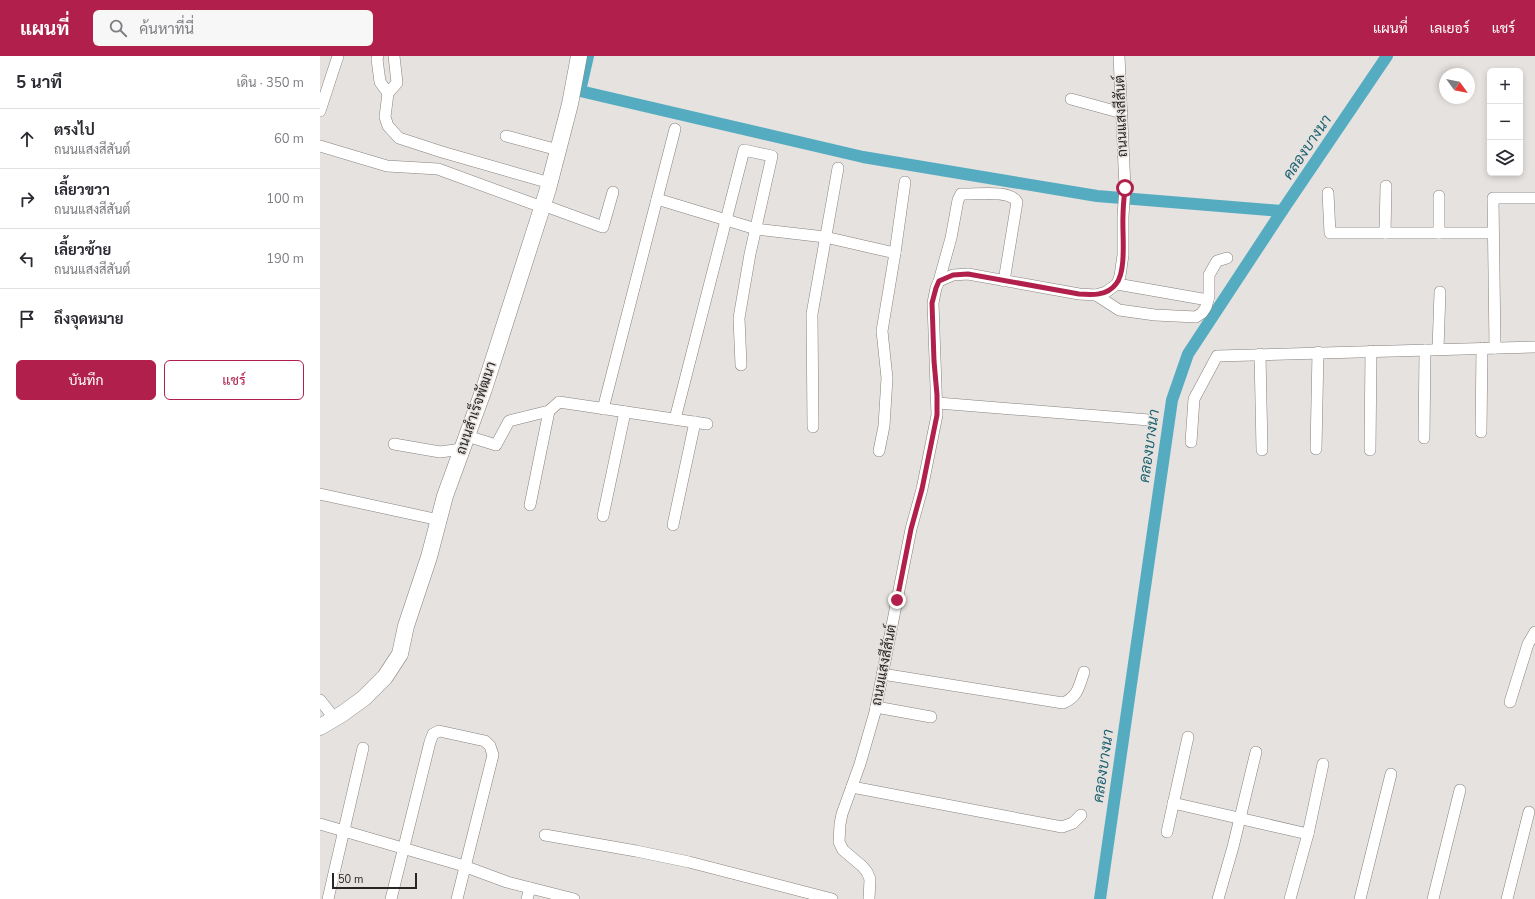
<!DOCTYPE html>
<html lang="th">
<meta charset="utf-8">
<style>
:root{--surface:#fff;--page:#f7f7f7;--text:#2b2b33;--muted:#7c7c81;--line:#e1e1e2;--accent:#b1204c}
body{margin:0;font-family:"Nunito Sans",Sarabun,sans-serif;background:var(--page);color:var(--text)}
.controls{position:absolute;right:12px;top:12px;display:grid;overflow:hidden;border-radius:6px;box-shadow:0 2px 6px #0003}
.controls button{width:36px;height:36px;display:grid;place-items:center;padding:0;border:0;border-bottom:1px solid var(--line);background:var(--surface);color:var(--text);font:20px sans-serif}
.compass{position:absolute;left:1119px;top:12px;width:36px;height:36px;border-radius:50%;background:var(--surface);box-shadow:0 2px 6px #0003;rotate:123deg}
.scale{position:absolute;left:12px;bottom:10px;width:85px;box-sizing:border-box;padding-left:4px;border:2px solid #292726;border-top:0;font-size:11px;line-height:14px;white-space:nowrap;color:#292726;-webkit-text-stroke:3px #e6e2df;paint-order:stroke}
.stop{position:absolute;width:12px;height:12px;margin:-9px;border:3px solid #b1204c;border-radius:50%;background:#fff}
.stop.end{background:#b1204c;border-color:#fff;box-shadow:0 1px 4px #0008}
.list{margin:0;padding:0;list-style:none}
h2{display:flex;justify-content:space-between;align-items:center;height:52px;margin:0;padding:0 16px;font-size:17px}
h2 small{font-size:13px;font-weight:400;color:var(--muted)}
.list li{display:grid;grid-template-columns:26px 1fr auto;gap:12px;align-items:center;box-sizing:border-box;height:60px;padding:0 16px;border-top:1px solid var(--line)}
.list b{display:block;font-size:15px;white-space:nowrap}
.list p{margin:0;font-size:13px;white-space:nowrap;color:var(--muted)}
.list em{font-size:13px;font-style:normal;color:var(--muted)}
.actions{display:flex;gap:8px;padding:12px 16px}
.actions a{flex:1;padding:9px 0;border:1px solid var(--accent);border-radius:6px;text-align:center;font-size:14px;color:var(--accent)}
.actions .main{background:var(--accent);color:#fff}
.icon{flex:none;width:22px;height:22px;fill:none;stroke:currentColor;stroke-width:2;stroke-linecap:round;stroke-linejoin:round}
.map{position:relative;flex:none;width:1215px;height:843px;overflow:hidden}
header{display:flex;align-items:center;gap:24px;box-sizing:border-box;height:56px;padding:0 20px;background:var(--accent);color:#fff}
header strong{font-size:19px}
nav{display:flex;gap:22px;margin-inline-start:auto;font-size:14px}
.search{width:280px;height:36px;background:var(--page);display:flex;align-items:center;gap:10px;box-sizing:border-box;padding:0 14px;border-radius:6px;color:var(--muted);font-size:15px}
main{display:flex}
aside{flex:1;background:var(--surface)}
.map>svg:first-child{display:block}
</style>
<header>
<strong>แผนที่</strong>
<div class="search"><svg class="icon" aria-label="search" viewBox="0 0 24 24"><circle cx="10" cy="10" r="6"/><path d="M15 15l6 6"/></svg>ค้นหาที่นี่</div>
<nav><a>แผนที่</a><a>เลเยอร์</a><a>แชร์</a></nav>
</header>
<main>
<aside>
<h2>5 นาที<small>เดิน · 350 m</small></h2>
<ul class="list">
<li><svg class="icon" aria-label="ahead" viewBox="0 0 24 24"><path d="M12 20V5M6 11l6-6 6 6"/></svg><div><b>ตรงไป</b><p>ถนนแสงสีสันต์</p></div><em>60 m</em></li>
<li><svg class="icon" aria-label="right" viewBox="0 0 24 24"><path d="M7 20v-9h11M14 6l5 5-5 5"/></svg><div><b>เลี้ยวขวา</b><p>ถนนแสงสีสันต์</p></div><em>100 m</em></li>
<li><svg class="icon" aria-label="left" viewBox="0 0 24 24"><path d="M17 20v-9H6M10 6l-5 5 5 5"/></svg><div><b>เลี้ยวซ้าย</b><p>ถนนแสงสีสันต์</p></div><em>190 m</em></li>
<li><svg class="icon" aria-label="arrive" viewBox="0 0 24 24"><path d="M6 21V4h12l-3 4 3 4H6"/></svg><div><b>ถึงจุดหมาย</b></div></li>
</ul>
<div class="actions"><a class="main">บันทึก</a><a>แชร์</a></div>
</aside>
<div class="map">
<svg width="1215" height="843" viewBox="0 0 1215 843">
<rect width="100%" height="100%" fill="#e6e2df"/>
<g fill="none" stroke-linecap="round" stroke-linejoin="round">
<g stroke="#55acc1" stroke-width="12">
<polyline points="268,0 260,35 543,101 777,140 962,155"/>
<polyline points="780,843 852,344 868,298 962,155 1067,0"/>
</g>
<g stroke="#86827f" stroke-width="12">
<g id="street">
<polyline points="58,0 57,3 60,26 68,37"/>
<polyline points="74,0 77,27 68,37 65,61 68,70 79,82 122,96 230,127"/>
<polyline points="751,43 802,57"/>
<polyline points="0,55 18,0"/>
<polyline points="186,80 238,94"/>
<polyline points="0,90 67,110 118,113 222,151"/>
<polyline points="1008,137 1010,177 1173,177"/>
<polyline points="1119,140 1119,177"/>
<polyline points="337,143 436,173 505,181 575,197 562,275 567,322 564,370 559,395"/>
<polyline points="223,149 283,171 293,136"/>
<polyline points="1065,177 1066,130"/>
<polyline points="575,197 585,126"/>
<path d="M619,225L631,182L638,144L641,138C655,139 690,133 697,146L684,225"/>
<polyline points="797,228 888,244"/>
<polyline points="776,239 799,254 835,259 876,261 882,257 886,251 889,240 889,219 897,205 907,202"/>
<polyline points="1175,292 1173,142 1215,142"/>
<polyline points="1118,293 1120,236"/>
<polyline points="940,298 942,394"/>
<polyline points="618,347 829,364"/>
<polyline points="283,353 355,73"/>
<polyline points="355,363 424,94 452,100 430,198 419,262 421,309"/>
<polyline points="493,371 492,258 518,112"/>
<polyline points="1161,376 1162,292"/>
<polyline points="147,380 176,389 189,365 229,355 239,346 387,368"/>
<polyline points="1104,382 1105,294"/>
<polyline points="871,386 874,343 897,300 1215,291"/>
<polyline points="74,388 120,396 142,393"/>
<polyline points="996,393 998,296"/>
<polyline points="1050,394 1051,295"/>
<polyline points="0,438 119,464"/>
<polyline points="210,449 229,355"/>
<polyline points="283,460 305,356"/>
<polyline points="353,469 375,366"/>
<path d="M562,618L743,647C758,641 759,630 764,616"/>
<polyline points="0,644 15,663"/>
<polyline points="1190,646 1208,588 1215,576"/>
<polyline points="556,651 611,661"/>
<polyline points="532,731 742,771 753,767 761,759"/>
<polyline points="853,747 988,778"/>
<polyline points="0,768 141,809 187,826 254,843"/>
<polyline points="847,776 868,681"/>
<polyline points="225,779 316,795 369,806 512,843"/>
<polyline points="8,843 43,692"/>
<polyline points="71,843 110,686 113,678 119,675 165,685 170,690 173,699 137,843"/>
<polyline points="207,843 210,832"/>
<polyline points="549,843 550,823 547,816 542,810 523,794 519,786 520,768 522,758 540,708 555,656 591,473 602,433 617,359 613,247 616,232 619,225 633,219 648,218 759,238 776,239 786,236 797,228 800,220 803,199 803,160 805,132 799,0"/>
<polyline points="898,843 913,791 936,696"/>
<polyline points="970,843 988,778 1003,708"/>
<polyline points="1040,843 1071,718"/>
<polyline points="1113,843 1140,734"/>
<polyline points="1187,843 1209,756"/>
</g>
</g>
<g stroke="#86827f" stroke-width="17">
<polyline id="secondary" points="0,671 22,658 44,642 65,621 80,598 86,570 109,501 125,440 164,333 228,133 250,48 259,0"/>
</g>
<use href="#street" stroke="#fff" stroke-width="11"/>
<use href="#secondary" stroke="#fff" stroke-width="16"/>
</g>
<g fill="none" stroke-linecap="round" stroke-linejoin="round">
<path stroke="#b1204c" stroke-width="5" d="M577,544L591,473L602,433L617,359V339L614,305L612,247L616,232L619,225L633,219L648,218L759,238C772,239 787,240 796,228C807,215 802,177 803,160C803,151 804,142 805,132"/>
</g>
<g text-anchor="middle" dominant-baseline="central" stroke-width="3" stroke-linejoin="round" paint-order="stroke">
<g font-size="14" fill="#292726" stroke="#e6e2df">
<text transform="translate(801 60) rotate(-92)">ถนนแสงสีสันต์</text>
<text transform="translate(156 352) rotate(-71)">ถนนสำเร็จพัฒนา</text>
<text transform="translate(564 609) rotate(-79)">ถนนแสงสีสันต์</text>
</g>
<g font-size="15" font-style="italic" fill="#1b6171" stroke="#e6e2df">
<text transform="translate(987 91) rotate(-56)">คลองบางนา</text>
<text transform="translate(829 390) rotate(-82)">คลองบางนา</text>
<text transform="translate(783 710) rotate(-82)">คลองบางนา</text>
</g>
</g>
</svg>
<div class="controls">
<button>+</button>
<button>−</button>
<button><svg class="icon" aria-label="layers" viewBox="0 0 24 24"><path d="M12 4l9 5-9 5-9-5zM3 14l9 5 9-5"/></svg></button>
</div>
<svg class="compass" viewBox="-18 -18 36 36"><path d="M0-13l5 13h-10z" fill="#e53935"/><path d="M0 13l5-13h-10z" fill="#7c7c81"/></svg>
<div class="scale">50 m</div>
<div class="stop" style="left:805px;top:132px"></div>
<div class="stop end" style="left:577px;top:544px"></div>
</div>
</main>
